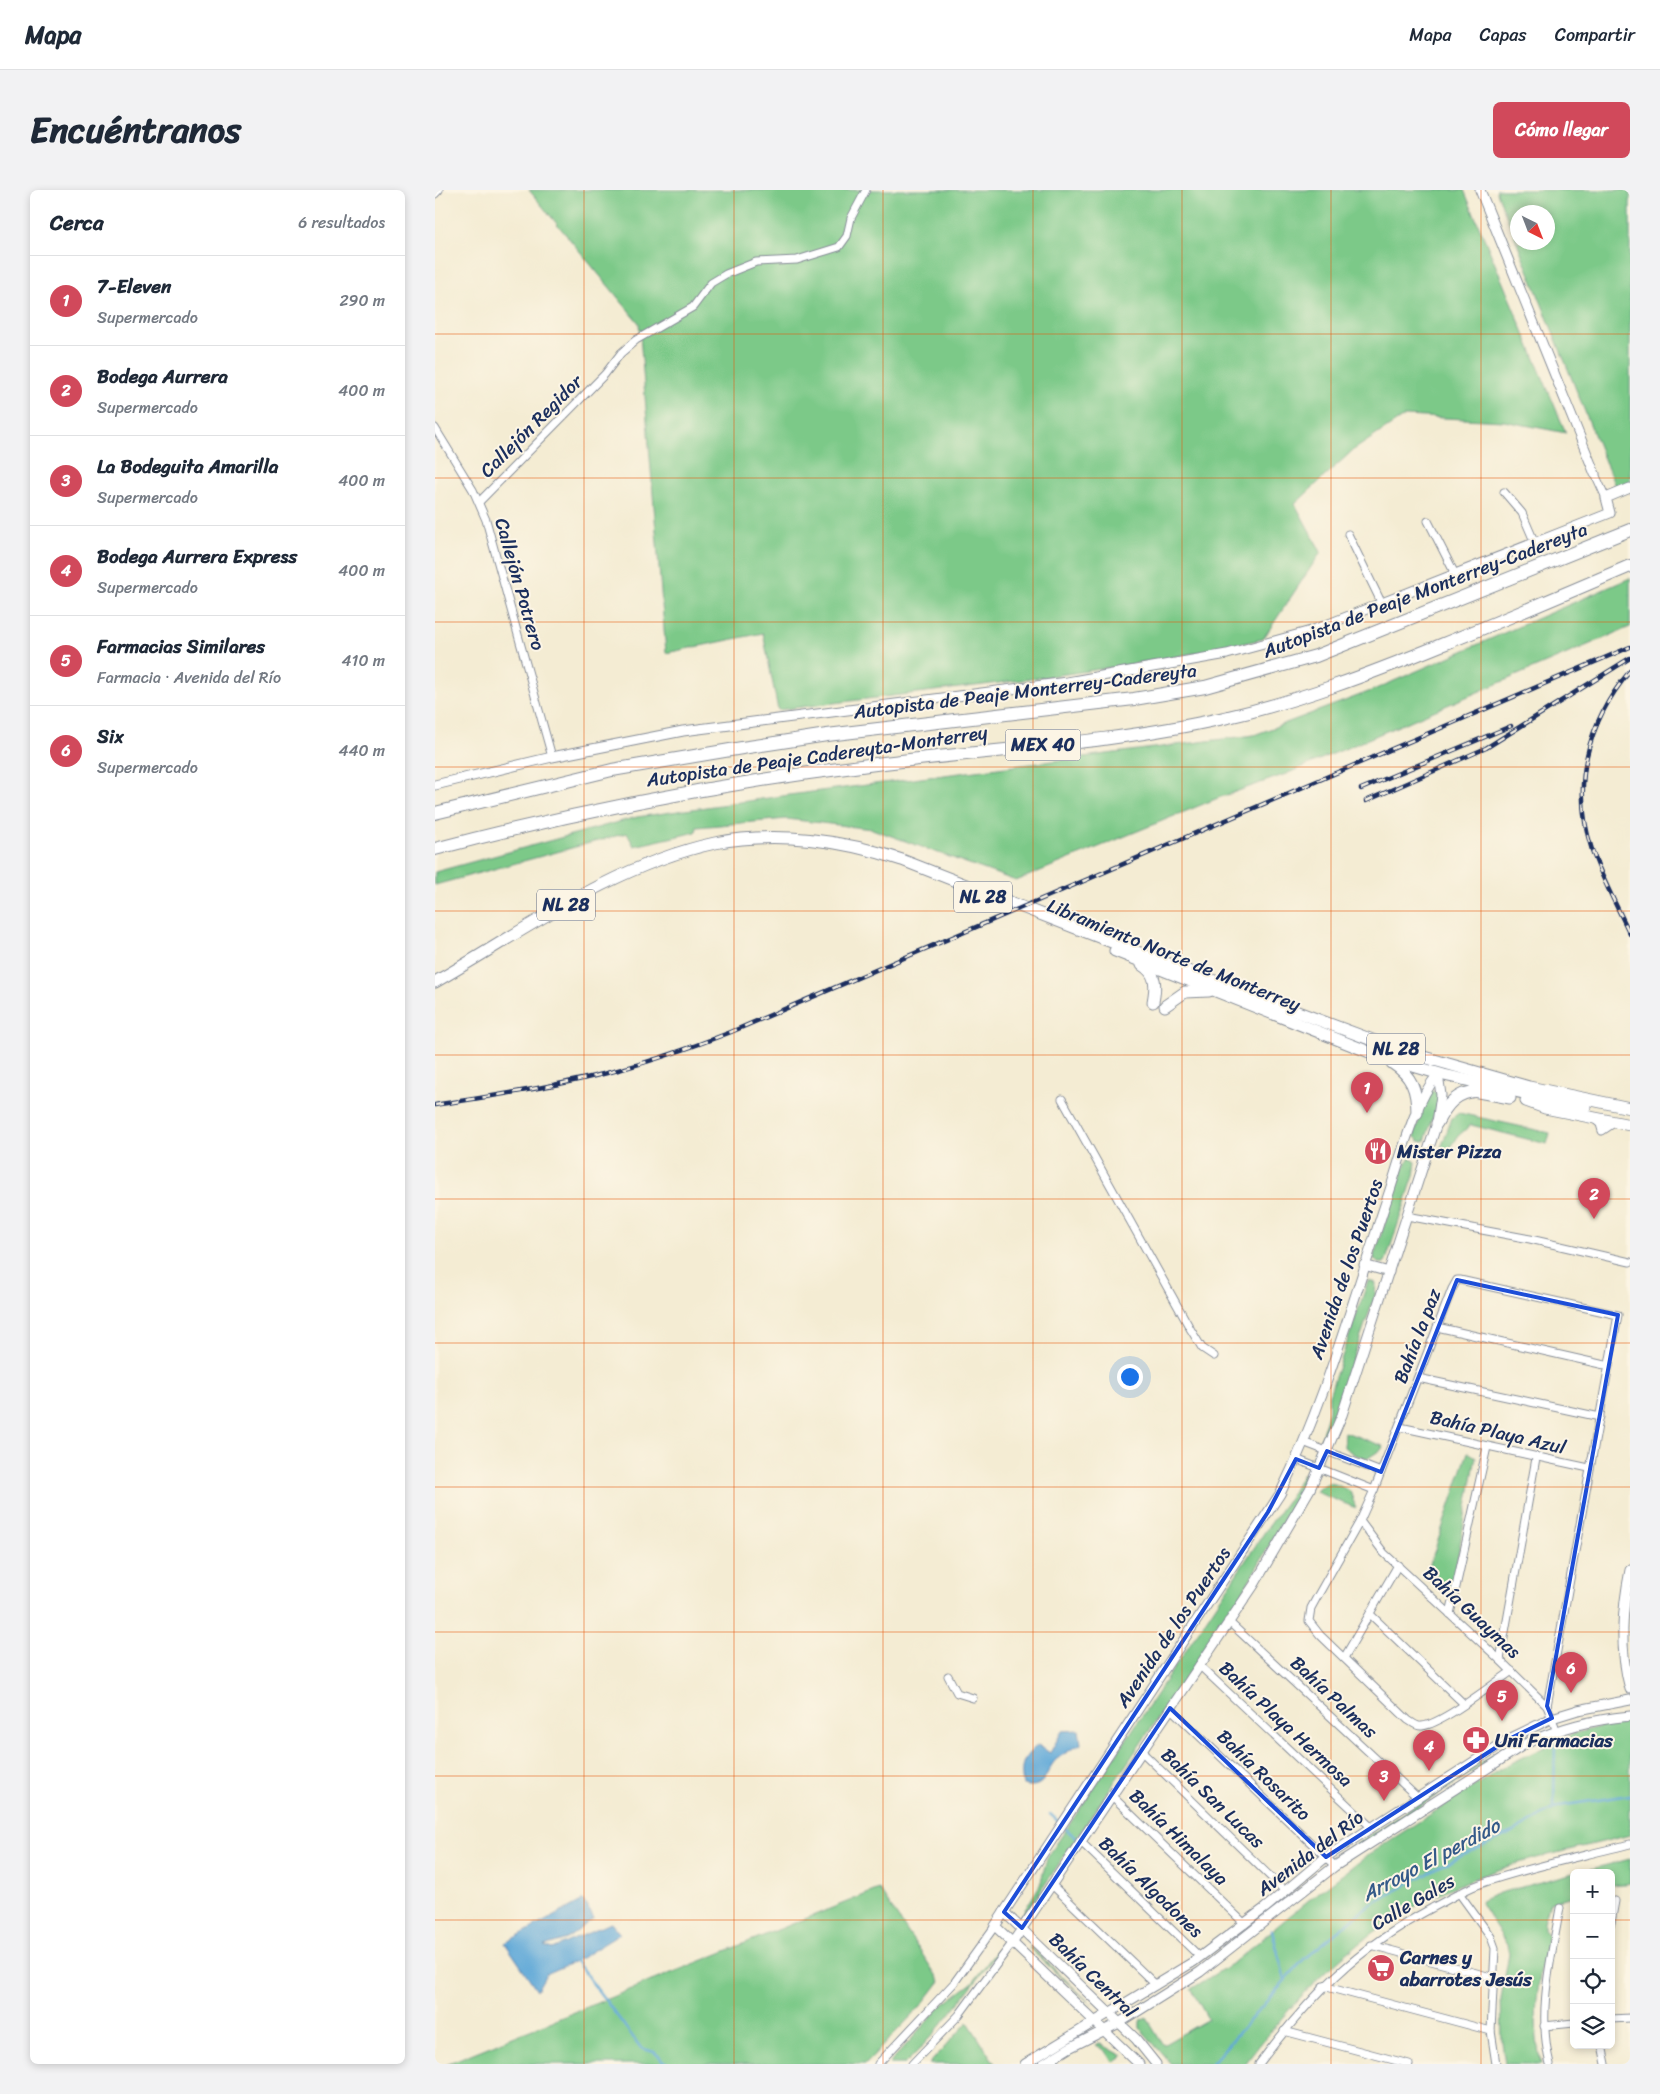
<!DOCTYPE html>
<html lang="es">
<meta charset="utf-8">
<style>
:root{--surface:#fff;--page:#f2f2f3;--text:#1f2937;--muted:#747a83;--line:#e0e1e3;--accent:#d1495b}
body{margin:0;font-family:Sriracha,sans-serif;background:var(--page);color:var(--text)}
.controls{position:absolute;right:15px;bottom:15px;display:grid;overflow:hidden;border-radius:8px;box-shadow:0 2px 8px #0003}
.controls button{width:45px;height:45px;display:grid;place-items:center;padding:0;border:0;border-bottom:1px solid var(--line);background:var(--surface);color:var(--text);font:25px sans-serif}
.compass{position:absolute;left:1075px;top:15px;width:45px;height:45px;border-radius:50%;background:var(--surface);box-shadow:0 2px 8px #0003;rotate:138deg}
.you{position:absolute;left:694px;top:1186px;width:18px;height:18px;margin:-12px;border:4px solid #fff;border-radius:50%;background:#1a73e8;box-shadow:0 0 0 8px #1a73e833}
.badge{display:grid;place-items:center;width:32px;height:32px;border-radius:50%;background:var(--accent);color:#fff;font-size:16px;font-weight:700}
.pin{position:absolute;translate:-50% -41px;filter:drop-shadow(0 1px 2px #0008)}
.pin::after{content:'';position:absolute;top:26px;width:18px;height:15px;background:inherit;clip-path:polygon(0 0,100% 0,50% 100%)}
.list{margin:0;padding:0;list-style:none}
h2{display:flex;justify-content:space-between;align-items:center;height:65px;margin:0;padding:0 20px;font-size:21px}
h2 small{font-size:16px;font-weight:400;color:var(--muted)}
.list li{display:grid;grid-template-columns:32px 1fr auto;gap:15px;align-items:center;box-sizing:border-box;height:90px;padding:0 20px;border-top:1px solid var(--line)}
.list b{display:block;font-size:19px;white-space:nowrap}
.list p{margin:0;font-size:16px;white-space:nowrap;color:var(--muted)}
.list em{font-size:16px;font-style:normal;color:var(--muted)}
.icon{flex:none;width:28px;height:28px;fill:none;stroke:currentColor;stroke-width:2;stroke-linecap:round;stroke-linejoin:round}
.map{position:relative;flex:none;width:1195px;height:1874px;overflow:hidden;border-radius:8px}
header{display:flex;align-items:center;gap:30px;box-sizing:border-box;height:70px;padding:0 25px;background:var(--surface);border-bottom:1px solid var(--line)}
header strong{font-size:24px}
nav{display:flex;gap:28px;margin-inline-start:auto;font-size:18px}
.intro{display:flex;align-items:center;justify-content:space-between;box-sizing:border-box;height:120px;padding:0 30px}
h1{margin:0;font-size:35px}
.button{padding:12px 22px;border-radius:8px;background:var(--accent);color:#fff;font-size:18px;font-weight:700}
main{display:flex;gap:30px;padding:0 30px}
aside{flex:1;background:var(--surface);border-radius:8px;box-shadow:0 2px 8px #0003}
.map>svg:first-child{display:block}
</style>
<header>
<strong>Mapa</strong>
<nav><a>Mapa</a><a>Capas</a><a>Compartir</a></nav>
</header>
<div class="intro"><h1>Encuéntranos</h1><a class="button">Cómo llegar</a></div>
<main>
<aside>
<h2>Cerca<small>6 resultados</small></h2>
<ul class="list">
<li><span class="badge">1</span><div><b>7-Eleven</b><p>Supermercado</p></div><em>290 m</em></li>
<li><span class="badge">2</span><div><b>Bodega Aurrera</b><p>Supermercado</p></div><em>400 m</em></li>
<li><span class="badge">3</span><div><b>La Bodeguita Amarilla</b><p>Supermercado</p></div><em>400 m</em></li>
<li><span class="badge">4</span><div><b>Bodega Aurrera Express</b><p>Supermercado</p></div><em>400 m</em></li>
<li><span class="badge">5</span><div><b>Farmacias Similares</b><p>Farmacia · Avenida del Río</p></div><em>410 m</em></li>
<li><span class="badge">6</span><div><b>Six</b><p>Supermercado</p></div><em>440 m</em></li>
</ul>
</aside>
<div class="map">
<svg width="1195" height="1874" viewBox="0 0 1195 1874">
<rect width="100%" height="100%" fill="#fcf5e5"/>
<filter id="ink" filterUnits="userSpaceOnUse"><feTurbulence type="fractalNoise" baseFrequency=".02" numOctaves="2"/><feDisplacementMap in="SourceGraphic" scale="10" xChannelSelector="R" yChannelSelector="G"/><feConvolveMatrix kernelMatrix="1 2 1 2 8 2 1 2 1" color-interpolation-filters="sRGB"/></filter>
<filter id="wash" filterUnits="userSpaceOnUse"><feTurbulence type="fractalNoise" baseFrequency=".0096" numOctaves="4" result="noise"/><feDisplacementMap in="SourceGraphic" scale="20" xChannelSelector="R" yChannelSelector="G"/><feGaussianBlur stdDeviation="1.12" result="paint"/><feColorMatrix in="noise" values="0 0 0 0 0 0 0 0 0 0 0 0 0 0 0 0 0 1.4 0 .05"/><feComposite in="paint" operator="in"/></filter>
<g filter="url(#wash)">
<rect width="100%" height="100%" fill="#f4ecd3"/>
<g fill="#7bc988" stroke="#4b7c73" fill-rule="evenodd">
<path d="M94,0H1029L1131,243L1069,231L970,226L917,261L860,314L886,362L828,449C669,485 504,499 343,520L328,443L231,463L204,133Z"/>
<path d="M1061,0H1195V293L1181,299ZM1082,22H1112V52H1082Z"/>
<polygon points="1195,388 1195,437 851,584 783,608 581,691 437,639 352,629 262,637 261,642 199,656 192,643 0,695 0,682 202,627 354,605 819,545 936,501"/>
<polygon points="997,901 1003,903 1004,909 990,951 984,951 979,946 993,903"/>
<polygon points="1024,923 1115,943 1112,954 1036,935 1024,945 1014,960 1006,958 1017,928"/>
<polygon points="975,968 981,972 979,986 951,1070 949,1073 943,1073 939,1069 939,1065 971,972"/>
<polygon points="933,1091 941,1093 940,1106 890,1247 885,1251 894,1220 894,1205"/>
<polygon points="910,1242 948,1256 947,1259 933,1268 920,1265 909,1257"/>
<polygon points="1033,1262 1041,1267 1016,1404 1013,1407 991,1386"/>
<polygon points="867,1285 869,1285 865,1301 805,1407 592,1721 585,1728 605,1695 612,1668 831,1340 856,1306"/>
<polygon points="893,1293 900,1294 915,1301 921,1318 881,1302 884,1298"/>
<path d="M1195,1533V1645C1154,1656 1111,1664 1071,1677C953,1716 883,1777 810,1874H736L705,1838V1831L711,1827L728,1855L773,1829L756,1799L799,1772L875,1709L940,1660L1072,1575L1137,1544L1175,1534Z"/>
<polygon points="1104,1540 1103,1543 1074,1558 907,1667 903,1666 1079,1551"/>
<path d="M1195,1669V1693C1188,1695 1183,1693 1176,1696V1683H1141Z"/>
<path d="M1139,1683V1706L1115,1712L1109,1732V1741L1113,1745C1103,1789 1096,1829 1106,1874H1070L1067,1852L1066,1809L1074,1764L1072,1755L1046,1713L1047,1710L1064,1703Z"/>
<polygon points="444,1699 505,1791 485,1817 430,1874 11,1874"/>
<polygon points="594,1758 597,1758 657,1815"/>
<path d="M562,1760L564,1761C533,1800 506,1839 470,1874H454L506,1816L537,1793Z"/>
<polygon points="533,1832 560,1874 494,1874"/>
<polygon points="664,1853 688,1866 678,1872 671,1861 661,1855"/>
</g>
<g fill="#61a9d8" stroke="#3e6c9b">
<path d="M644,1540L646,1554C638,1559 629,1563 622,1569C609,1580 613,1601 588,1595C585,1575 587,1568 603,1555L615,1563L627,1541Z"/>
<polygon points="148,1710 159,1728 132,1749 109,1756 117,1759 176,1733 185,1744 141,1771 111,1784 102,1800 70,1753"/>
</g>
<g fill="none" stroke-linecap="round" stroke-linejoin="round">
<g stroke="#61a9d8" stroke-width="2.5">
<polyline points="1119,1618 1120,1548"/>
<polyline points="615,1624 625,1633"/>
<polyline points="629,1637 643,1650"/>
<polyline points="837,1740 850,1790"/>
<polyline points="141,1771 206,1858 219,1862 233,1874"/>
<polyline points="776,1874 869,1769 935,1715 1011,1673 1078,1642 1124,1616 1195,1605"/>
</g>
</g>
</g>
<g filter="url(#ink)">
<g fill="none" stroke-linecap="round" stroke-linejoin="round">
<g stroke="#888e98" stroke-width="9">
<g id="minor">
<polyline points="0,4 4,0"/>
<polyline points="0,238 38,300 51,330 117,567"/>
<polyline points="1160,284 1171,308"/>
<polyline points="1069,302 1087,323 1099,351"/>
<polyline points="44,312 170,184 186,163 201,150 258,117 276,93 291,84 321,72 362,70 404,57 412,46 416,28 431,0"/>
<polyline points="993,331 1020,384"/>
<polyline points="913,344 947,414"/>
<polyline points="627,909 756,1140 767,1158 779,1166"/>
<polyline points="1159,929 1165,934 1167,941 1179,933"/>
<polyline points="972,1026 1095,1049 1195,1072"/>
<polyline points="1002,1137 1174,1176"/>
<polyline points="983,1188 1165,1227"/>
<polyline points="965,1237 1154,1278"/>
<polyline points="868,1252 946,1282"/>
<polyline points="861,1269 939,1300"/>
<polyline points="925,1331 949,1363 1065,1470 1112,1516 1121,1539"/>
<polyline points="935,1424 1029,1514"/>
<polyline points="1015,1424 1052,1257"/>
<polyline points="793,1431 982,1607"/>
<polyline points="909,1468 963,1375"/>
<polyline points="1065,1470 1101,1268"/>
<polyline points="764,1475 936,1637"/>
<path d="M1077,1481C1058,1494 1007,1534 987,1536C982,1537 978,1533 973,1530L885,1445L874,1431L876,1418L882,1407L925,1331L939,1300L1017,1099L1022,1090H1025L1183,1125L1112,1516"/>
<polyline points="513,1486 522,1503 538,1508"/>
<polyline points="735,1518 900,1676"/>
<polyline points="706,1561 849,1700"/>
<polyline points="676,1605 810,1734"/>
<polyline points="645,1651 765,1767"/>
<polyline points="616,1694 721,1795"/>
<polyline points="1024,1703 1056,1747 1060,1758 1056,1841 1061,1874"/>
<polyline points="1176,1733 1180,1711"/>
<polyline points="936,1755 1060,1788"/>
<polyline points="888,1796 1056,1841"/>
<polyline points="1176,1829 1195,1828"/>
<polyline points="1109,1836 1139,1833"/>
<polyline points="849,1841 974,1874"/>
<polyline points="1167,1855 1171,1874"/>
<polyline points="443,1874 519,1793 560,1736"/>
<polyline points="477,1874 524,1825 578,1752"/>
<path d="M824,1874C875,1806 921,1759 997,1718C1013,1710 1028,1700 1045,1694C1093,1677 1145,1667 1195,1654"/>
<path d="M1115,1874C1102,1822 1116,1769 1125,1718"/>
</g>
</g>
<g stroke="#888e98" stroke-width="11">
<g id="tertiary">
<polyline points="1045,0 1160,284"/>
<polyline points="0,595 117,567 248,541 632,492 792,464 876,441 1175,323 1171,308 1195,298"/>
<polyline points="929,1075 954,1082"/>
<path d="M1195,1380C1187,1420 1184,1459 1195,1499"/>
<polyline points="569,1722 701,1849 721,1874"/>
<polyline points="578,1752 819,1395 875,1299 907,1225 1002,933 1006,905 1003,884"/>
<polyline points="590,1874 758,1772 830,1718 891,1667 1074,1549 1117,1528 1143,1520 1195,1510"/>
<path d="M608,1874L634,1858L684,1833L765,1782L900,1676L1090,1554C1127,1537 1156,1530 1195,1526"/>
<path d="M704,1874L560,1736L845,1304C891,1210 919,1106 953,1006C966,968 978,914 1003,884"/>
</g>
</g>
<g stroke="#888e98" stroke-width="13">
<g id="primary">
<polyline points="680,761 947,867 1009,885 1150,917"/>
<path d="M707,775C722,784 721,796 718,812"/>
<path d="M0,792C89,741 178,675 280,653C341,641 409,650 467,670L697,760L964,860L1094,897L1195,918"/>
<polyline points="730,816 750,802 774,801"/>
<path d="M957,873C977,886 982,900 982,923"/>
<polyline points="1038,901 1075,908"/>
<polyline points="1091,911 1110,918 1195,935"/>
<path d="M1002,933C1012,914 1021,902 1044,901"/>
</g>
</g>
<g stroke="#888e98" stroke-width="14">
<g id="motorway">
<polyline points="0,623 177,580 307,558 392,545 699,509 770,497 881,466 1195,340"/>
<path d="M0,659C140,622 282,594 426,576C546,560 670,555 789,528C864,511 935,484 1006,455C1069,430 1132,403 1195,376"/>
</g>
</g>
<use href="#minor" stroke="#fff" stroke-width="7"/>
<use href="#tertiary" stroke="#fff" stroke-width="9"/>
<use href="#primary" stroke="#fff" stroke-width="11"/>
<use href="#motorway" stroke="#fff" stroke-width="12"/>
<g stroke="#1b2f5e" stroke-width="4.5">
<g id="rail">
<path d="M1195,481C1152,532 1136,596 1157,660C1167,689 1182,716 1195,744"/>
<polyline points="926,599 1076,536"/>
<polyline points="931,611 1051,558 1195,468"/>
<path d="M0,915C63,905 126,896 187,879C224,869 260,856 296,842L1195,457"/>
</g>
</g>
<use href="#rail" stroke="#fcf5e5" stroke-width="2.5" stroke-dasharray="8" stroke-linecap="butt"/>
</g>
</g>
<path fill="none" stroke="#1d4ed8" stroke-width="4" stroke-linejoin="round" d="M1022,1090L1183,1125L1112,1516L1117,1528L1074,1549L891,1667L735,1518L587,1738L569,1722L833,1322L861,1269L884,1278L892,1261L946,1282Z"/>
<path fill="none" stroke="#e8590c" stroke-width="1" stroke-opacity="0.55" d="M149,0V1874M299,0V1874M448,0V1874M598,0V1874M747,0V1874M896,0V1874M1046,0V1874M0,144H1195M0,288H1195M0,432H1195M0,577H1195M0,721H1195M0,865H1195M0,1009H1195M0,1153H1195M0,1297H1195M0,1442H1195M0,1586H1195M0,1730H1139M1176,1730H1195"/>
<defs>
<g id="restaurant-disc" transform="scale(1.4375)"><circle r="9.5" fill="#d1495b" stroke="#fcf5e5"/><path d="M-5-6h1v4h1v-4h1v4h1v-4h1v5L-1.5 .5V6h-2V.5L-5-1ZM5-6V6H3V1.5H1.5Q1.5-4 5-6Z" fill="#fff"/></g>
<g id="pharmacy-disc" transform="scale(1.4375)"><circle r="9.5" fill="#d1495b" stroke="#fcf5e5"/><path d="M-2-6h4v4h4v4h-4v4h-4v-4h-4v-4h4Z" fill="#fff"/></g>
<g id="supermarket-disc" transform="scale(1.4375)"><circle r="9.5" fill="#d1495b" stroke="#fcf5e5"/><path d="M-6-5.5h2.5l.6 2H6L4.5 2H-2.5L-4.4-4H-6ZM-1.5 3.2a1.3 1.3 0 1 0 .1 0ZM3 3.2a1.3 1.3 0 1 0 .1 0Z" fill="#fff"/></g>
</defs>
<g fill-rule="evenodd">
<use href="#restaurant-disc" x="943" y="961"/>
<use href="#pharmacy-disc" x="1041" y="1550"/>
<use href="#supermarket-disc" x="946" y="1778"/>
</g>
<g text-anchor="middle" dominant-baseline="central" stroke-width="4" stroke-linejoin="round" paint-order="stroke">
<g fill="#fcf5e5" stroke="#5e6a86" stroke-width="1">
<rect x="570.5" y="539.5" width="75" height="31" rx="4"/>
<rect x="519" y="691.5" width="58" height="31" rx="4"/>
<rect x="102" y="699.5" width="58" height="31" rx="4"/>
<rect x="932" y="843.5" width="58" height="31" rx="4"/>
</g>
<g font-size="18" font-weight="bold" fill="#1b2f5e">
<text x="608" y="555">MEX 40</text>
<text x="548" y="707">NL 28</text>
<text x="131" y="715">NL 28</text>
<text x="961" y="859">NL 28</text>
</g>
<g font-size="19" fill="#1b2f5e" stroke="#fcf5e5">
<text transform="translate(96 236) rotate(-45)">Callejón Regidor</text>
<text transform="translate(85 394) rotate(74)">Callejón Potrero</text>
<text transform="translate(990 400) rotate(-21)">Autopista de Peaje Monterrey-Cadereyta</text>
<text transform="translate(590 501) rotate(-7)">Autopista de Peaje Monterrey-Cadereyta</text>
<text transform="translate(382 566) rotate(-8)">Autopista de Peaje Cadereyta-Monterrey</text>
<text transform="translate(739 765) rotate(22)">Libramiento Norte de Monterrey</text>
<text transform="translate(911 1079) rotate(-71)">Avenida de los Puertos</text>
<text transform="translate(982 1146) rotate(-69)">Bahía la paz</text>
<text transform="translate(1063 1242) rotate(13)">Bahía Playa Azul</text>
<text transform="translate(1037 1422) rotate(43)">Bahía Guaymas</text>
<text transform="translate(738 1437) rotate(-56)">Avenida de los Puertos</text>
<text transform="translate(899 1507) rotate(43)">Bahía Palmas</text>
<text transform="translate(851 1534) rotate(43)">Bahía Playa Hermosa</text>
<text transform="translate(829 1585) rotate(44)">Bahía Rosarito</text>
<text transform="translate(778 1608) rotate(44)">Bahía San Lucas</text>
<text transform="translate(744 1647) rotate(44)">Bahía Himalaya</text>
<text transform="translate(875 1663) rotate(-37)">Avenida del Río</text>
<text transform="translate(716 1697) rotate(44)">Bahía Algodones</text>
<text transform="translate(978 1712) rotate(-30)">Calle Gales</text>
<text transform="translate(658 1785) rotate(44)">Bahía Central</text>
</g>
<g font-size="19" font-weight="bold" fill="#1b2f5e" stroke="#fcf5e5" text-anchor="start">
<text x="962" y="961">Mister Pizza</text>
<text x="1060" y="1550">Uni Farmacias</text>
<text x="965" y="1767">Carnes y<tspan x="965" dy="22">abarrotes Jesús</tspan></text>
</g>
<g font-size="20" font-style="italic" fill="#345a89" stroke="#fcf5e5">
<text transform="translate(996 1670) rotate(-28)">Arroyo El perdido</text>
</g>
</g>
</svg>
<div class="controls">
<button>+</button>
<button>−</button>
<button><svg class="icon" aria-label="locate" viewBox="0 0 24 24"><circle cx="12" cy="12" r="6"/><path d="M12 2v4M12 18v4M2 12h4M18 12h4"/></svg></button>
<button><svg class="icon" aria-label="layers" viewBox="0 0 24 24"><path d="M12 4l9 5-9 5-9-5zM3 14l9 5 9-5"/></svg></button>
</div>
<svg class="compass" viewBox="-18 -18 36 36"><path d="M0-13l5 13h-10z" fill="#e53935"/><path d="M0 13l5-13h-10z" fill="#747a83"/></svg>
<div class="you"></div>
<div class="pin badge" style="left:932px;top:923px">1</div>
<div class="pin badge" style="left:1159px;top:1029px">2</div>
<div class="pin badge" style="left:949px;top:1611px">3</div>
<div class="pin badge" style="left:994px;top:1581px">4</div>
<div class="pin badge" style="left:1067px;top:1531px">5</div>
<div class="pin badge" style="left:1136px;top:1503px">6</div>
</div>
</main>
